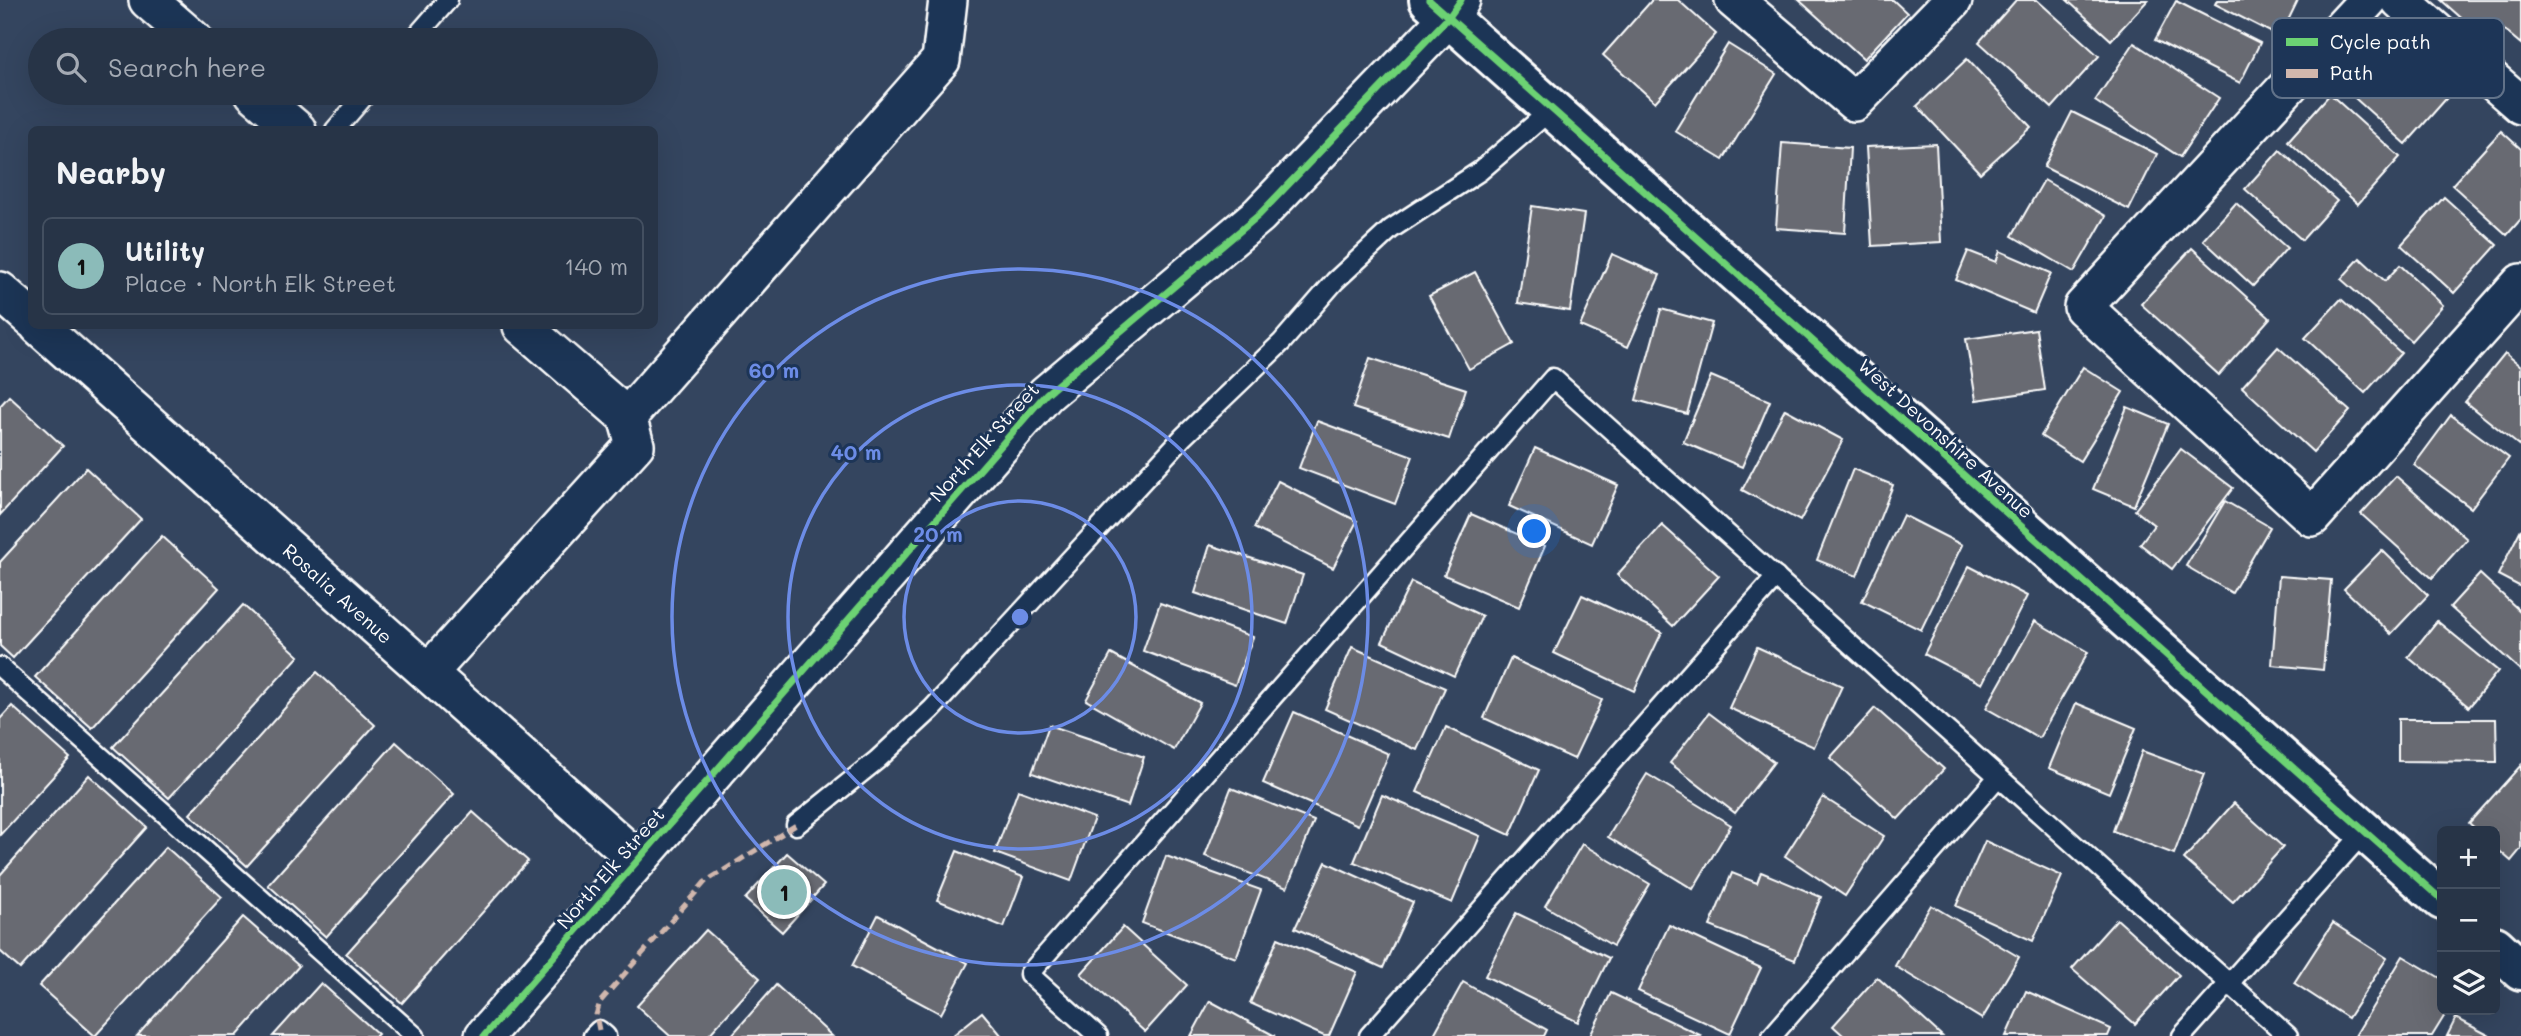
<!DOCTYPE html>
<meta charset="utf-8">
<style>
:root{--surface:#273447;--page:#2f3c4e;--text:#f1f3f6;--muted:#a4aab4;--line:#434f60;--accent:#8bbbb9}
body{margin:0;font-family:Mali,sans-serif;background:var(--page);color:var(--text)}
.controls{position:absolute;right:21px;bottom:21px;display:grid;overflow:hidden;border-radius:10px;box-shadow:0 7px 28px #0002}
.controls button{width:63px;height:63px;display:grid;place-items:center;padding:0;border:0;border-bottom:2px solid var(--line);background:var(--surface);color:var(--text);font:35px sans-serif}
.you{position:absolute;left:1535px;top:532px;width:24px;height:24px;margin:-18px;border:5px solid #fff;border-radius:50%;background:#1a73e8;box-shadow:0 0 0 10px #1a73e833}
.badge{display:grid;place-items:center;width:46px;height:46px;border-radius:50%;background:var(--accent);color:#111;font-size:23px;font-weight:700}
.pin{position:absolute;translate:-50% -50%;border:4px solid #fff;box-shadow:0 2px 7px #0006}
.list{margin:0;padding:0;list-style:none}
h2{display:flex;justify-content:space-between;align-items:center;height:91px;margin:0;padding:0 28px;font-size:30px}
h2 small{font-size:23px;font-weight:400;color:var(--muted)}
.list li{display:grid;grid-template-columns:46px 1fr auto;gap:21px;align-items:center;box-sizing:border-box;height:98px;margin:0 14px 14px;padding:0 14px;border:2px solid var(--line);border-radius:10px}
.list b{display:block;font-size:26px;white-space:nowrap}
.list p{margin:0;font-size:23px;white-space:nowrap;color:var(--muted)}
.list em{font-size:23px;font-style:normal;color:var(--muted)}
.icon{flex:none;width:38px;height:38px;fill:none;stroke:currentColor;stroke-width:2;stroke-linecap:round;stroke-linejoin:round}
.map{position:relative;flex:none;width:2521px;height:1036px;overflow:hidden}
.search{position:absolute;background:var(--surface);box-shadow:0 7px 28px #0002;left:28px;top:28px;width:630px;height:77px;display:flex;align-items:center;gap:18px;box-sizing:border-box;padding:0 24px;border-radius:38px;color:var(--muted);font-size:26px}
.panel{position:absolute;background:var(--surface);box-shadow:0 7px 28px #0002;left:28px;top:126px;width:630px;height:203px;border-radius:10px}
.map>svg:first-child{display:block}
</style>
<div class="map">
<svg width="2521" height="1036" viewBox="0 0 2521 1036">
<rect width="100%" height="100%" fill="#34455f"/>
<filter id="ink" filterUnits="userSpaceOnUse"><feTurbulence type="fractalNoise" baseFrequency=".0143" numOctaves="2"/><feDisplacementMap in="SourceGraphic" scale="14" xChannelSelector="R" yChannelSelector="G"/><feConvolveMatrix kernelMatrix="1 2 1 2 8 2 1 2 1" color-interpolation-filters="sRGB"/></filter>
<g filter="url(#ink)">
<g fill="#686a72" stroke="#fff" stroke-width="2">
<polygon points="1652,0 1678,0 1716,34 1655,102 1603,55"/>
<polygon points="1799,0 1893,0 1907,13 1864,59"/>
<polygon points="2016,0 2037,0 2099,56 2052,108 1979,42"/>
<polygon points="2067,0 2148,0 2111,40"/>
<polygon points="2217,0 2298,0 2280,37 2215,4"/>
<polygon points="2441,0 2521,0 2521,44 2497,24 2484,38"/>
<polygon points="2176,1 2260,43 2240,83 2155,40"/>
<polygon points="2385,30 2453,91 2406,144 2337,82"/>
<polygon points="2134,43 2219,98 2180,157 2095,101"/>
<polygon points="1728,44 1776,74 1723,160 1675,131"/>
<polygon points="1967,59 2031,127 1980,173 1917,106"/>
<polygon points="2330,94 2400,157 2358,204 2288,141"/>
<polygon points="2072,112 2157,154 2129,210 2044,167"/>
<polygon points="2501,131 2521,149 2521,219 2507,235 2452,185"/>
<polygon points="1782,143 1850,148 1845,233 1776,228"/>
<polygon points="1936,144 1941,242 1872,246 1866,147"/>
<polygon points="2280,150 2337,201 2302,240 2245,189"/>
<polygon points="2044,180 2106,216 2074,272 2012,236"/>
<polygon points="2444,197 2497,245 2454,293 2401,245"/>
<polygon points="2236,203 2287,248 2253,286 2203,240"/>
<polygon points="1532,206 1584,214 1570,311 1518,303"/>
<polygon points="2192,248 2270,318 2219,375 2141,304"/>
<polygon points="1968,251 1996,262 2000,251 2051,273 2034,313 1956,280"/>
<polygon points="1612,254 1660,275 1628,347 1580,326"/>
<polygon points="2360,258 2385,281 2400,265 2443,305 2411,341 2341,279"/>
<polygon points="1475,272 1514,344 1469,369 1429,296"/>
<polygon points="2341,299 2401,353 2365,393 2305,338"/>
<polygon points="1661,309 1712,323 1687,414 1636,400"/>
<polygon points="2036,329 2045,390 1976,400 1966,339"/>
<polygon points="2278,347 2350,411 2313,452 2242,387"/>
<polygon points="2505,353 2521,366 2521,447 2465,402"/>
<polygon points="1370,358 1466,389 1449,439 1353,408"/>
<polygon points="2083,367 2123,392 2080,461 2041,436"/>
<polygon points="1711,376 1770,401 1742,467 1683,442"/>
<polygon points="9,396 63,446 0,515 0,406"/>
<polygon points="2127,407 2168,424 2134,506 2093,489"/>
<polygon points="1785,409 1843,440 1800,521 1742,490"/>
<polygon points="2451,415 2509,458 2471,508 2414,465"/>
<polygon points="1317,421 1413,456 1395,504 1299,468"/>
<polygon points="1535,448 1618,485 1592,544 1509,506"/>
<polygon points="2181,449 2233,488 2172,569 2140,544 2154,525 2135,510"/>
<polygon points="86,468 141,519 13,658 0,646 0,562"/>
<polygon points="1853,469 1893,485 1857,576 1817,560"/>
<polygon points="2396,476 2467,539 2432,578 2361,514"/>
<polygon points="1278,481 1357,521 1333,568 1254,528"/>
<polygon points="2225,501 2270,527 2232,593 2186,566"/>
<polygon points="1471,514 1545,546 1519,607 1444,575"/>
<polygon points="1903,515 1962,545 1921,630 1862,601"/>
<polygon points="1662,525 1719,576 1673,626 1617,575"/>
<polygon points="2521,529 2521,587 2498,575"/>
<polygon points="162,536 219,588 92,728 35,677"/>
<polygon points="1210,545 1303,575 1287,624 1195,593"/>
<polygon points="2382,550 2428,595 2391,634 2344,589"/>
<polygon points="1969,566 2027,596 1982,684 1924,654"/>
<polygon points="2480,574 2521,612 2521,671 2450,607"/>
<polygon points="2279,576 2331,580 2323,670 2272,665"/>
<polygon points="1411,582 1482,616 1454,676 1382,642"/>
<polygon points="1582,595 1662,632 1634,691 1554,653"/>
<polygon points="1160,603 1253,637 1235,685 1143,651"/>
<polygon points="243,605 299,656 169,798 113,747"/>
<polygon points="2035,621 2088,652 2039,738 1986,708"/>
<polygon points="2437,621 2498,671 2469,707 2408,657"/>
<polygon points="1352,647 1445,688 1417,750 1325,709"/>
<polygon points="1757,647 1842,686 1814,747 1729,708"/>
<polygon points="1111,654 1200,703 1174,750 1086,700"/>
<polygon points="1511,658 1602,700 1574,759 1484,718"/>
<polygon points="317,672 375,725 247,866 190,814"/>
<polygon points="2076,703 2136,728 2109,793 2049,768"/>
<polygon points="12,706 70,758 0,835 0,719"/>
<polygon points="1875,708 1944,769 1898,819 1830,758"/>
<polygon points="1294,712 1389,754 1358,825 1263,783"/>
<polygon points="1709,713 1774,762 1735,813 1670,763"/>
<polygon points="2398,719 2496,719 2497,762 2398,761"/>
<polygon points="1049,725 1144,757 1128,806 1032,773"/>
<polygon points="1446,727 1539,770 1510,835 1417,792"/>
<polygon points="396,742 454,794 326,937 268,885"/>
<polygon points="2142,751 2204,774 2174,854 2113,831"/>
<polygon points="2521,765 2521,849 2511,861 2495,847 2495,831 2478,831 2469,823"/>
<polygon points="1647,774 1731,825 1693,889 1608,837"/>
<polygon points="89,775 147,827 20,969 0,951 0,875"/>
<polygon points="1231,788 1314,821 1287,888 1205,856"/>
<polygon points="1018,790 1094,818 1071,881 995,853"/>
<polygon points="1382,795 1480,836 1452,903 1354,862"/>
<polygon points="1823,797 1884,836 1845,896 1785,856"/>
<polygon points="2234,803 2283,847 2233,902 2184,859"/>
<polygon points="473,812 528,861 402,1003 346,954"/>
<polygon points="1985,841 2062,876 2033,941 1956,906"/>
<polygon points="1582,844 1650,884 1613,946 1545,906"/>
<polygon points="166,847 222,897 95,1036 39,986"/>
<polygon points="957,851 1023,877 1004,927 937,900"/>
<polygon points="787,853 824,885 782,932 745,899"/>
<polygon points="1166,856 1261,890 1236,958 1142,923"/>
<polygon points="1326,862 1413,902 1383,968 1295,928"/>
<polygon points="1761,872 1821,897 1795,960 1710,926 1732,873 1757,883"/>
<polygon points="1931,905 2019,957 1982,1019 1895,966"/>
<polygon points="1516,913 1609,958 1578,1022 1485,976"/>
<polygon points="878,915 968,963 941,1014 852,966"/>
<polygon points="243,917 299,966 237,1036 137,1036"/>
<polygon points="2117,919 2179,975 2135,1024 2072,969"/>
<polygon points="2333,923 2387,958 2348,1018 2294,983"/>
<polygon points="1669,925 1761,968 1730,1034 1638,991"/>
<polygon points="1123,927 1187,985 1145,1032 1081,974"/>
<polygon points="706,930 760,978 708,1036 670,1036 637,1006"/>
<polygon points="1278,938 1357,972 1329,1036 1324,1036 1250,1003"/>
<polygon points="2403,956 2442,979 2442,1010 2448,1010 2432,1036 2355,1036"/>
<polygon points="1877,977 1942,1036 1844,1036 1833,1026"/>
<polygon points="1463,982 1547,1030 1544,1036 1433,1036"/>
<polygon points="321,983 378,1034 376,1036 273,1036"/>
<polygon points="776,985 832,1036 731,1036"/>
<polygon points="2026,991 2111,1029 2108,1036 2006,1036"/>
<polygon points="1611,993 1702,1036 1590,1036"/>
<polygon points="1210,1001 1275,1036 1191,1036"/>
<polygon points="982,1012 1002,1036 952,1036"/>
<polygon points="2456,1018 2490,1036 2447,1036"/>
</g>
<g fill="none" stroke-linecap="round" stroke-linejoin="round">
<g stroke="#fff" stroke-width="23">
<g id="lane">
<polyline points="413,40 448,0"/>
<polyline points="335,130 367,93"/>
<polyline points="0,667 415,1036"/>
<polyline points="796,825 877,760 932,709 1183,437 1282,342 1335,281 1391,229 1480,171 1552,109"/>
<polyline points="593,1036 599,1030 606,1036"/>
<polyline points="1098,1036 1029,974 1553,378 2288,1036"/>
<polyline points="1369,1036 1776,577"/>
<polyline points="1772,1036 1998,777"/>
<polyline points="2182,1036 2365,831"/>
</g>
</g>
<g stroke="#fff" stroke-width="42">
<g id="street">
<polyline points="148,0 194,40"/>
<polyline points="1734,0 1854,102 1953,0"/>
<polyline points="2368,0 2083,307 2312,517 2521,283"/>
<polyline points="2400,0 2521,105"/>
<polyline points="254,93 297,130"/>
<polyline points="0,291 32,319"/>
<path id="s1" d="M39,326L638,860"/>
<polyline points="522,326 627,417"/>
<polyline points="429,672 635,445 627,417 941,60 948,0"/>
<polyline points="484,1036 1046,394 1259,215 1449,17 1461,0"/>
</g>
</g>
<g stroke="#fff" stroke-width="44">
<g id="secondary">
<polyline points="1429,0 2442,900"/>
<polyline points="2495,946 2521,970"/>
</g>
</g>
<use href="#lane" stroke="#1d3557" stroke-width="18"/>
<use href="#street" stroke="#1d3557" stroke-width="37"/>
<use href="#secondary" stroke="#1d3557" stroke-width="38"/>
<polyline stroke="#d1b7ad" stroke-width="5" stroke-dasharray="10 5" stroke-linecap="butt" points="599,1030 596,1015 600,1002 705,882 796,825"/>
<g stroke="#1d3557" stroke-width="11">
<g id="cycleway">
<polyline points="1429,0 2442,900"/>
<polyline points="484,1036 1046,394 1259,215 1449,17 1461,0"/>
</g>
</g>
<use href="#cycleway" stroke="#6cd273" stroke-width="7"/>
</g>
</g>
<g fill="none" stroke="#6c8ce6" stroke-width="3.5">
<circle cx="1020" cy="617" r="116"/>
<circle cx="1020" cy="617" r="232"/>
<circle cx="1020" cy="617" r="348"/>
</g>
<g text-anchor="middle" dominant-baseline="central" stroke-width="6" stroke-linejoin="round" paint-order="stroke">
<g font-size="19" fill="#fff" stroke="#1d3557">
<text transform="translate(1946 438) rotate(42)">West Devonshire Avenue</text>
<text transform="translate(984 442) rotate(-48)">North Elk Street</text>
<text stroke="none"><textPath href="#s1" startOffset="401">Rosalia Avenue</textPath></text>
<text transform="translate(610 868) rotate(-49)">North Elk Street</text>
</g>
</g>
<rect x="2272" y="18" width="232" height="80" rx="10" fill="#1d3557" stroke="#617289" stroke-width="2"/>
<rect x="2286" y="38" width="32" height="8" fill="#6cd273"/>
<rect x="2286" y="69" width="32" height="9" fill="#d1b7ad"/>
<g font-size="19" fill="#fff">
<text x="2330" y="49">Cycle path</text>
<text x="2330" y="80">Path</text>
</g>
<circle cx="1020" cy="617" r="10" fill="#6c8ce6" stroke="#1d3557" stroke-width="3.5"/>
<g font-size="21" text-anchor="middle" font-weight="bold" fill="#6c8ce6" stroke="#1d3557" stroke-width="6" stroke-linejoin="round" paint-order="stroke">
<text x="774" y="378">60 m</text>
<text x="856" y="460">40 m</text>
<text x="938" y="542">20 m</text>
</g>
</svg>
<div class="controls">
<button>+</button>
<button>−</button>
<button><svg class="icon" aria-label="layers" viewBox="0 0 24 24"><path d="M12 4l9 5-9 5-9-5zM3 14l9 5 9-5"/></svg></button>
</div>
<div class="you"></div>
<div class="pin badge" style="left:784px;top:892px">1</div>
<div class="search"><svg class="icon" aria-label="search" viewBox="0 0 24 24"><circle cx="10" cy="10" r="6"/><path d="M15 15l6 6"/></svg>Search here</div>
<section class="panel">
<h2>Nearby<small></small></h2>
<ul class="list">
<li><span class="badge">1</span><div><b>Utility</b><p>Place · North Elk Street</p></div><em>140 m</em></li>
</ul>
</section>
</div>
